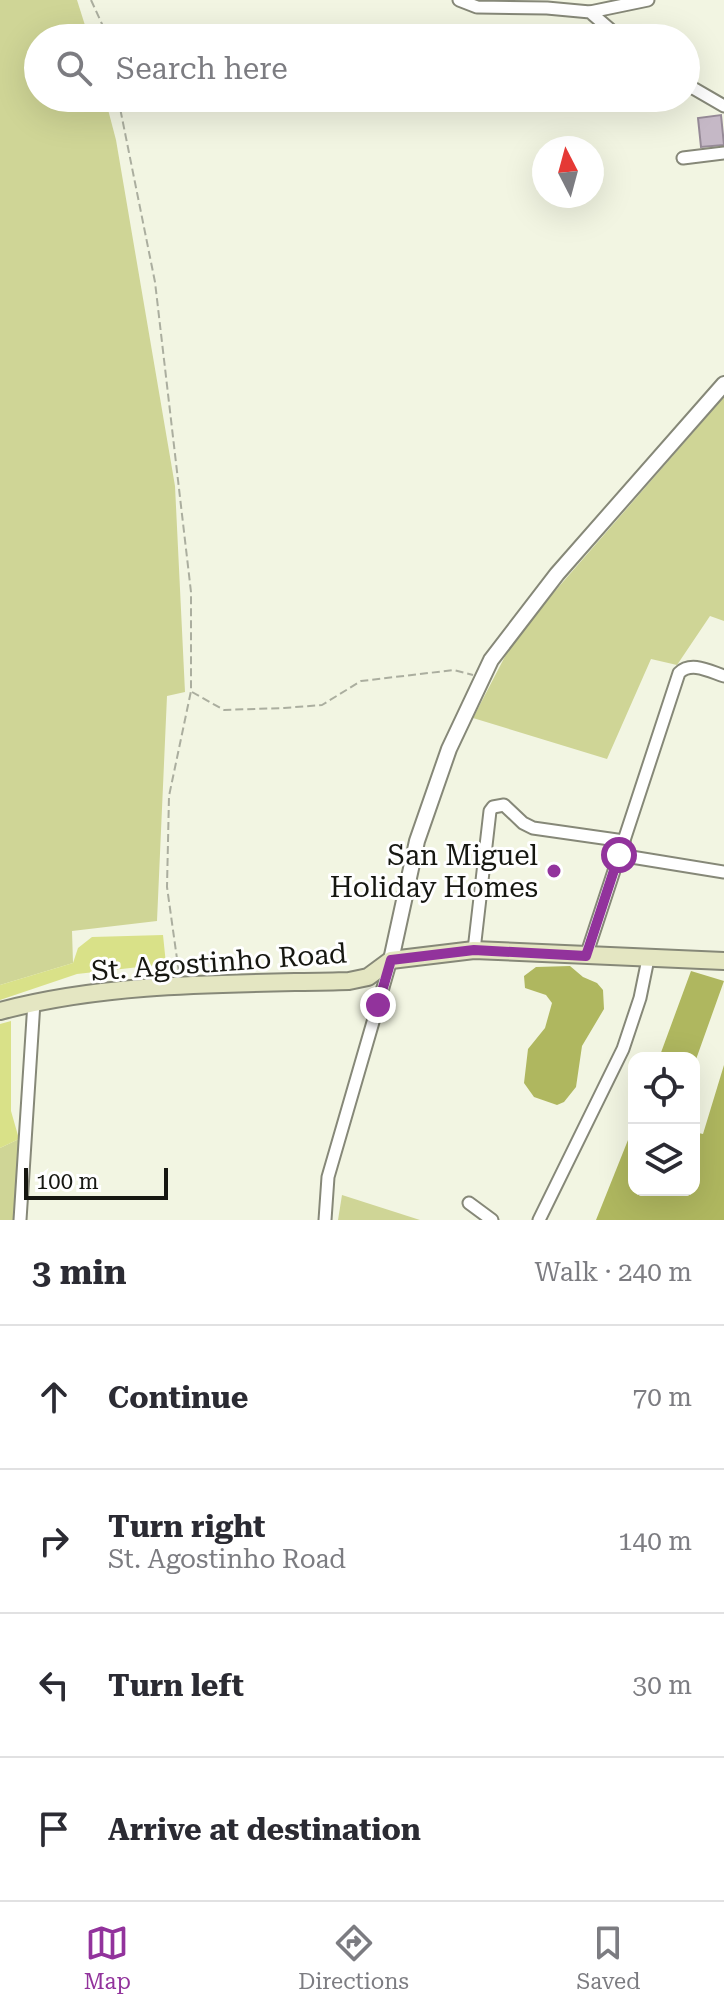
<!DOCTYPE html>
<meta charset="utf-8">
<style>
:root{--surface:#fff;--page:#f7f7f7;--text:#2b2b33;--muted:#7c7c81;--line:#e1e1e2;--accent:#92339c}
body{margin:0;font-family:"Roboto Serif",serif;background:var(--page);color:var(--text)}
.controls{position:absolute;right:24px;bottom:24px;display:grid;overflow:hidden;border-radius:16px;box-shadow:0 8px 32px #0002}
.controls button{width:72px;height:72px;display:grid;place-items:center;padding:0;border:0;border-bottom:2px solid var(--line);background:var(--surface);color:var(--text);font:40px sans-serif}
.compass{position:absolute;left:532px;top:136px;width:72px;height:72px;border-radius:50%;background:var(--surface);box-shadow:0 8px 32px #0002;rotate:354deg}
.scale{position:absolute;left:24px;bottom:20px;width:144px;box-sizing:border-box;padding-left:8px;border:4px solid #161711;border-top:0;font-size:22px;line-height:28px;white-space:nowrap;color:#161711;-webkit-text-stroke:6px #fff;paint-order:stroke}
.stop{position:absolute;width:24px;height:24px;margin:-18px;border:6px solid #92339c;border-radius:50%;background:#fff}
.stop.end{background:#92339c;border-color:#fff;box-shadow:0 2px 8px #0008}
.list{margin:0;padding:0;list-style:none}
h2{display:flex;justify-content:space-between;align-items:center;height:104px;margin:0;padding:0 32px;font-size:34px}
h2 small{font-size:26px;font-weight:400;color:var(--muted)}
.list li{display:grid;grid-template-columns:52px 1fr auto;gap:24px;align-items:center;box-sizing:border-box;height:144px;padding:0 32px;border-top:2px solid var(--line)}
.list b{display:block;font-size:30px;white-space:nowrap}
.list p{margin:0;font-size:26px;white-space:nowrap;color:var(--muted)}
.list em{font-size:26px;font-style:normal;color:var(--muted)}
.icon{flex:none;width:44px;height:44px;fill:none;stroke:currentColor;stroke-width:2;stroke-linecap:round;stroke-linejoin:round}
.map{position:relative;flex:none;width:724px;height:1220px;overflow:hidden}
.search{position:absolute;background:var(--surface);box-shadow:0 8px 32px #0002;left:24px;right:24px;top:24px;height:88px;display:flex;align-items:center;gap:20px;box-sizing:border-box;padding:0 28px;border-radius:44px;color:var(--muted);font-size:30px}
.sheet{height:680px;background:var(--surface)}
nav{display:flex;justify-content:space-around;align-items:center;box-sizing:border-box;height:112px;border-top:2px solid var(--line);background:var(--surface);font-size:22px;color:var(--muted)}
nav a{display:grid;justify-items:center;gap:4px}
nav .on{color:var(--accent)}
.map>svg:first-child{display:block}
</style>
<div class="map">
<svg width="724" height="1220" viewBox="0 0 724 1220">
<rect width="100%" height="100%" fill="#f2f5e2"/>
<g fill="#cfd596">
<polygon points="0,0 77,0 89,38 38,38 38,98 105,98 116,140 175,486 185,692 167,696 157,921 72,931 73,963 0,985"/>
<polygon points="724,397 724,621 710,616 677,665 651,659 607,759 473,718 515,637"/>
<polygon points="19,1139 14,1220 0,1220 0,1148"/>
<polygon points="342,1195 420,1220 338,1220"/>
</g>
<g fill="#afb75f">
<polygon points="570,966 583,977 597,983 603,990 604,1009 582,1046 576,1087 564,1102 557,1105 534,1097 524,1083 528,1049 545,1028 552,1003 546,995 525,988 524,976 536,967"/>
<polygon points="691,971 724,981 694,1065 694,1058 659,1058"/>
<polygon points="724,1065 724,1220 596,1220 634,1125 634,1190 694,1190 694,1132 703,1134"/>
</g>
<g fill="#d9e188">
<polygon points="163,935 166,964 77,974 0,1000 0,985 73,963 78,948 92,937"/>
<polygon points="11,1021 11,1111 19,1139 0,1148 0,1024"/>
</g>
<polygon fill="#c5b8c6" stroke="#968a97" stroke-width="2" points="721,115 724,145 701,147 698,118"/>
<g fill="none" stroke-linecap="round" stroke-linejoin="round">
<g stroke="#868878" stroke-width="15">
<g id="minor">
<polyline points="459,0 477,7 547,8 590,12 620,38"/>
<polyline points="590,12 648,0"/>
<polyline points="686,84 724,106"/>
<polyline points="683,158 724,153"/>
<polyline points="619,855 724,872"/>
<polyline points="474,950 490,811 493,807 504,805 523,823 533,828 624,841"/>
<path d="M586,956L679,673C691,661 709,671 724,676"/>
<polyline points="469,1203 492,1220"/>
<polyline points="20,1220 34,1002"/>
<polyline points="325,1220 328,1177 391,960"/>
<polyline points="539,1220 623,1049 640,998 648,959"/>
</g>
</g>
<g stroke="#868878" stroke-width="18">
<polyline id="tertiary" points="391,960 417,841 449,749 491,660 557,574 724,384"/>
</g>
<g stroke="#868878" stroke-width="20">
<path id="secondary" d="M0,1011C112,981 234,984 349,981L368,977L391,960L474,950L724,961"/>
</g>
<g stroke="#abae9f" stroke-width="2" stroke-dasharray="8 4" stroke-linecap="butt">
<polyline points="91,0 102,24 105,38"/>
<polyline points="118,98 155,282 191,592 191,691 169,796 167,887 179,973"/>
<polyline points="192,692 224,710 284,708 322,705 361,681 454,670 473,675"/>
</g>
<use href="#minor" stroke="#fff" stroke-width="11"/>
<use href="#tertiary" stroke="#fff" stroke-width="14"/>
<use href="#secondary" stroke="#e4e6c2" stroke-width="16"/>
</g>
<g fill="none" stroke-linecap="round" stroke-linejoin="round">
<polyline stroke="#92339c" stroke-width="10" points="378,1005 391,960 474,950 586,956 619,855"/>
</g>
<circle fill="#92339c" stroke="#fff" stroke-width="3" cx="554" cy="871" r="8"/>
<g text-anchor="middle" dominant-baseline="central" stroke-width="6" stroke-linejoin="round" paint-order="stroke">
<g font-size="28" fill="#161711" stroke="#fff" text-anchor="end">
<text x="538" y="855">San Miguel<tspan x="538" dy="32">Holiday Homes</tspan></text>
</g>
<g font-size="28" fill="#161711" stroke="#fff">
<text transform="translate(219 962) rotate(-4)">St. Agostinho Road</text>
</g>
</g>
</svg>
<div class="controls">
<button><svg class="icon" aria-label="locate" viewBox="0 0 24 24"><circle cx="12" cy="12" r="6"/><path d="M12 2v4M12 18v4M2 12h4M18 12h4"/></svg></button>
<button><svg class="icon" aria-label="layers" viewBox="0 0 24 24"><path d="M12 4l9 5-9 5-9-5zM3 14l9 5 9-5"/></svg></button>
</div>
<svg class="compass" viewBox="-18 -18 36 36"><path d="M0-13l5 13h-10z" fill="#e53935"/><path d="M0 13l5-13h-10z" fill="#7c7c81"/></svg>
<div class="scale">100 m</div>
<div class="stop" style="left:619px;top:855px"></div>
<div class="stop end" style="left:378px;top:1005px"></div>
<div class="search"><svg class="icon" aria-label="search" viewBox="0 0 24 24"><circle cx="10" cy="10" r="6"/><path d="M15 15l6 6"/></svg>Search here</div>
</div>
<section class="sheet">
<h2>3 min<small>Walk · 240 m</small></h2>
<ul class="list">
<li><svg class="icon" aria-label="ahead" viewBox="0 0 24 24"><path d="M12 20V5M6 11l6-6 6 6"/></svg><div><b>Continue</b></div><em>70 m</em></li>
<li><svg class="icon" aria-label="right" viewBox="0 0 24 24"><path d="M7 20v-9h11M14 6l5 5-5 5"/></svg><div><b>Turn right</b><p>St. Agostinho Road</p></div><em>140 m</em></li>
<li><svg class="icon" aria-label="left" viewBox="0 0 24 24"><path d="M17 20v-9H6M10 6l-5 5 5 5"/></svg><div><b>Turn left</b></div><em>30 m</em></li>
<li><svg class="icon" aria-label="arrive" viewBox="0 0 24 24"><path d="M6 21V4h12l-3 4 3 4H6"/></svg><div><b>Arrive at destination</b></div></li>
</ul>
</section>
<nav>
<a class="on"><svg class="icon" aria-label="map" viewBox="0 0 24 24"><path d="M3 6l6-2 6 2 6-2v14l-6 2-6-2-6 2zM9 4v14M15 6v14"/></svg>Map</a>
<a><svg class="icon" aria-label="directions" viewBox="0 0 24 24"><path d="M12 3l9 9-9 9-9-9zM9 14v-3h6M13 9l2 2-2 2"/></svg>Directions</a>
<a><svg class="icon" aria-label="saved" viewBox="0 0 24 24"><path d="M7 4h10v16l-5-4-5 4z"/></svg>Saved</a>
</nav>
